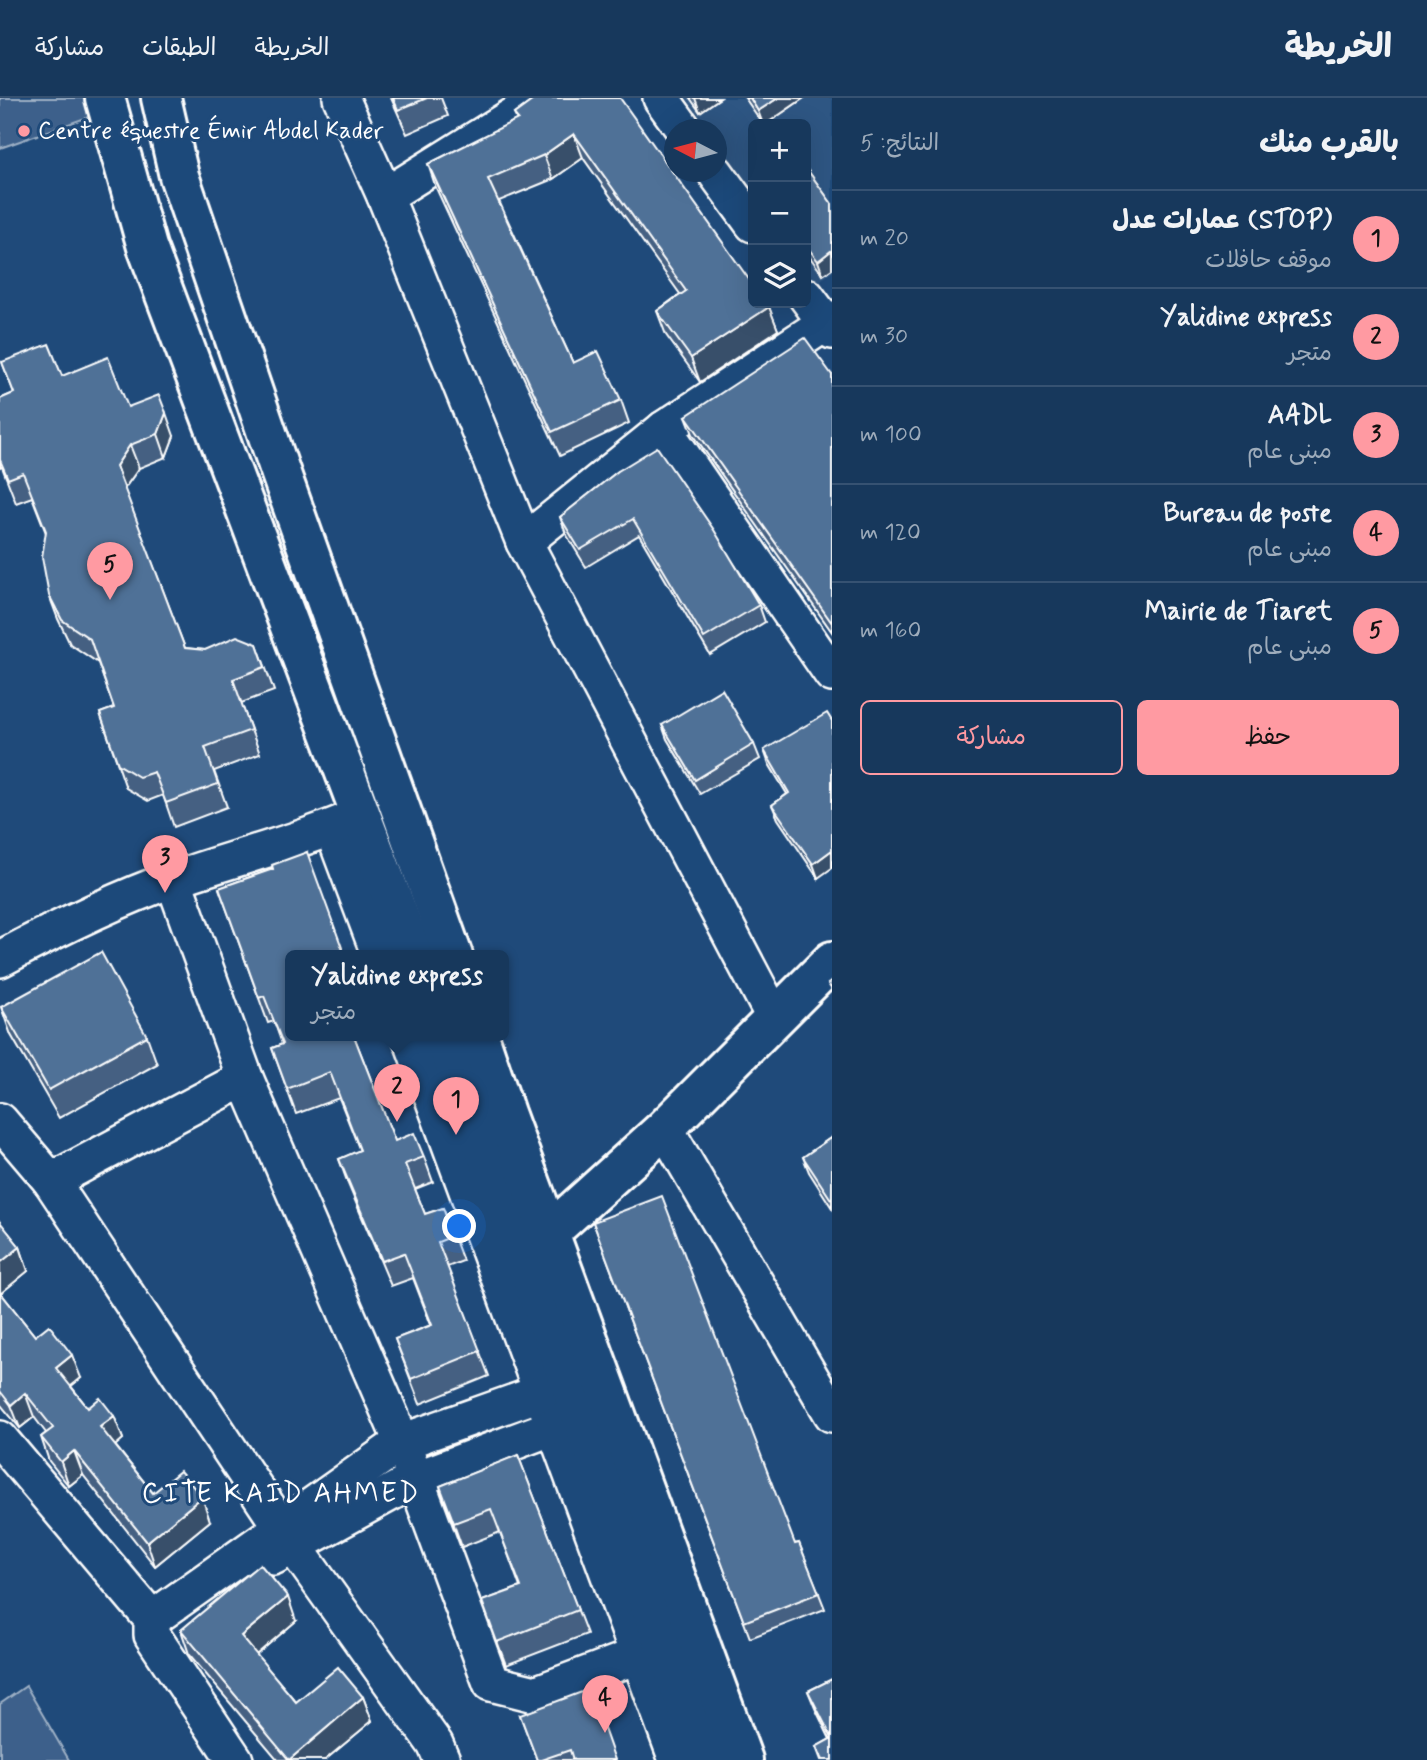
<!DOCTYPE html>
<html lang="ar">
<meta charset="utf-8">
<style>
:root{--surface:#17385c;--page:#203f62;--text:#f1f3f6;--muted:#9eacbb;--line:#365272;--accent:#ff9aa2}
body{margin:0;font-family:Mynerve,"Playpen Sans Arabic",sans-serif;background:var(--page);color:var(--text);direction:rtl}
.controls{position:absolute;right:21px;top:21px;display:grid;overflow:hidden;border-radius:10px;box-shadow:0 7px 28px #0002}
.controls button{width:63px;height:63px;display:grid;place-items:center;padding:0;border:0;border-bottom:2px solid var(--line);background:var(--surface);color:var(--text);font:35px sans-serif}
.compass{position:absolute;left:664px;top:21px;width:63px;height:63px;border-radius:50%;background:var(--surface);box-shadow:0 7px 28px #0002;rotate:276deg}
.you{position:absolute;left:460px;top:1129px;width:24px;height:24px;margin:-18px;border:5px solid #fff;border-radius:50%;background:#1a73e8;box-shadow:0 0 0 10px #1a73e833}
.badge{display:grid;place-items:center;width:46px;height:46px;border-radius:50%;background:var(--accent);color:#111;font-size:23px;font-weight:700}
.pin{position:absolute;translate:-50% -58px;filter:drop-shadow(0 2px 4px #0008)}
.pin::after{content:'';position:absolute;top:37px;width:24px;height:21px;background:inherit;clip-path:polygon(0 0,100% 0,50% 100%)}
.popup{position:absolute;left:285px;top:852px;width:224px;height:91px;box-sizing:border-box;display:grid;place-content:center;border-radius:10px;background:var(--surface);filter:drop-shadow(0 2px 5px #0005);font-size:23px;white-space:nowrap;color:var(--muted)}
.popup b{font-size:26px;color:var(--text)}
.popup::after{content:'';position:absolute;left:50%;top:100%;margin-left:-14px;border:14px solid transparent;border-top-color:var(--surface)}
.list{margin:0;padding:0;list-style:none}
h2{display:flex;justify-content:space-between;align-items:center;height:91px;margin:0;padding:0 28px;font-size:30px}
h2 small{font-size:23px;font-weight:400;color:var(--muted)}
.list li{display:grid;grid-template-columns:46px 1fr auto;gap:21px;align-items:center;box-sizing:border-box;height:98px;padding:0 28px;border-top:2px solid var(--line)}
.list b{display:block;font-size:26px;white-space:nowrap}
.list p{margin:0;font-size:23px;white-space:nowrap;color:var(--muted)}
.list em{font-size:23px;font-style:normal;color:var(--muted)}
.actions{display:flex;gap:14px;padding:21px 28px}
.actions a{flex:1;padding:16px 0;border:2px solid var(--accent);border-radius:10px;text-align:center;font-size:24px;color:var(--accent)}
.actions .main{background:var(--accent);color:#111}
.icon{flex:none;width:38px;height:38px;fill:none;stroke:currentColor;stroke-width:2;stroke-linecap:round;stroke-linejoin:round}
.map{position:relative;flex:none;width:832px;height:1662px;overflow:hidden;direction:ltr}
header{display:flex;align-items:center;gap:42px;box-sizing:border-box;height:98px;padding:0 35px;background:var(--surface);border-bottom:2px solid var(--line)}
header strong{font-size:33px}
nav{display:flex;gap:38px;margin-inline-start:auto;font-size:24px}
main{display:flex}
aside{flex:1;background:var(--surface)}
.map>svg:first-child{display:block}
</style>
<header>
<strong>الخريطة</strong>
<nav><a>الخريطة</a><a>الطبقات</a><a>مشاركة</a></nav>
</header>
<main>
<aside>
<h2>بالقرب منك<small>النتائج: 5</small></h2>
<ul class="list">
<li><span class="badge">1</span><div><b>(STOP) عمارات عدل</b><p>موقف حافلات</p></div><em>20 m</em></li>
<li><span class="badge">2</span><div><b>Yalidine express</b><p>متجر</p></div><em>30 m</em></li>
<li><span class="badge">3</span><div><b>AADL</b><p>مبنى عام</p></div><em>100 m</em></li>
<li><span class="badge">4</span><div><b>Bureau de poste</b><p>مبنى عام</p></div><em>120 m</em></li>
<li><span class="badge">5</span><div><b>Mairie de Tiaret</b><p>مبنى عام</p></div><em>160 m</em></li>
</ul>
<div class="actions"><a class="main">حفظ</a><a>مشاركة</a></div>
</aside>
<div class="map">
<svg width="832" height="1662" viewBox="0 0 832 1662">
<rect width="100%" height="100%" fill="#1f4a7a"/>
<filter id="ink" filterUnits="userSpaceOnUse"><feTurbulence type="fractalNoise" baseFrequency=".0143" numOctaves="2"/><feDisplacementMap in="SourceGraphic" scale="14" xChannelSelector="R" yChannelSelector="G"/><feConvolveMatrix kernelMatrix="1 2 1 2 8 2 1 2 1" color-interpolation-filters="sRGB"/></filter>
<g filter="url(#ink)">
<polygon fill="#2e5683" points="686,0 832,0 832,174 817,185 806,169 806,26 753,26 753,95 717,43 716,32 708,31"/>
<g fill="#3c618b" stroke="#9eb0c5" stroke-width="2">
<polygon points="0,0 92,0 97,16 0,50"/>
<polygon points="26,1588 69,1662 0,1662 0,1606"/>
</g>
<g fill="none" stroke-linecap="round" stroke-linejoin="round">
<g stroke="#fff" stroke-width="40">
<g id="minor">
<polyline points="341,0 385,98 524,444 775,921"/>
<polyline points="661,0 684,32"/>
<polyline points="715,74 753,126"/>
<polyline points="385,98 542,0"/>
<polyline points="806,198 832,233"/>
<polyline points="664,331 832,576"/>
<polyline points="524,444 664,331 832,221"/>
<polyline points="332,730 380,858"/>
<polyline points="173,781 245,980 402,1344 491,1585 535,1596 639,1557"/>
<path d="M0,861C56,831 114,802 174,781C236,759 301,744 361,717"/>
<polyline points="410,938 677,1662"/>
<polyline points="0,1023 51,1083 293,1447 435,1646 442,1662"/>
<polyline points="665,1030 832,1316"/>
<polyline points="51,1083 245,980"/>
<polyline points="0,1341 152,1521 152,1537 235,1662"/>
<polyline points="273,1459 416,1381 556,1328"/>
<polyline points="152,1521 402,1344 543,1294"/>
</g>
</g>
<g stroke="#fff" stroke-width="44">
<polyline id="tertiary" points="549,1135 665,1030 832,863"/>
</g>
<g stroke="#fff" stroke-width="44">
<g id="trunk">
<polyline points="105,0 147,149 414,858"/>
<polyline points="161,0 179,78 281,376 453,858"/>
<polyline points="444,938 706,1662"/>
<polyline points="479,938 505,1015 743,1662"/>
</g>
</g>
<use href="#minor" stroke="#1f4a7a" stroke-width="35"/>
<use href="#tertiary" stroke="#1f4a7a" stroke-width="38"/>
<use href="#trunk" stroke="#1f4a7a" stroke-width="38"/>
</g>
<g fill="#456182" stroke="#fff" stroke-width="2">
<polygon points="391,0 441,0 448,18 407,36"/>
<polygon points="536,0 769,209 778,232 700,284 666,237 657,213 680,196 583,60 553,81 499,103 573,265 621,302 629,325 560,358 436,90 428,66 517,22 514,16"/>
<polygon points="690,0 720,0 700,14"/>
<polygon points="745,0 804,0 766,26 763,26"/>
<polygon points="806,70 832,106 832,171 823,177 806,154"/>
<polygon points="2,264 62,278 128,309 174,338 166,359 139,370 124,391 185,550 205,552 257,546 274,593 241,605 260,656 214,673 227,709 174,729 163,697 148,703 126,690 100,615 114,610 98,565 70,546 58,521 49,497 46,435 32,399 16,405 2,369 0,370 0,301 14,295"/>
<polygon points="832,277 832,534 693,336 686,318"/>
<polygon points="618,373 759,507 765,524 710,557 639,437 586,469 566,436 560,419"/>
<polygon points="832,623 818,780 778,721 772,707 787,696 769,666 764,652"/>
<polygon points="662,627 754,646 760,661 700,696 667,641"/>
<polygon points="307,754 290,858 290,938 354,938 395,1043 424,1059 433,1084 415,1091 425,1116 443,1110 463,1163 447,1169 489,1278 420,1306 395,1241 431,1227 413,1180 391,1188 348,1086 339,1061 360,1053 339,1000 296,1016 272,950 282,946 274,923 268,925 219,790 273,771"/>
<polygon points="1,909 147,938 157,966 59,1020 11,937"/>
<polygon points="832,1039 832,1110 809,1074 803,1059"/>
<polygon points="0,1124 20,1149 28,1173 1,1195 35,1238 81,1280 71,1288 88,1310 114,1318 123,1341 115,1347 153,1395 210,1423 155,1468 83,1377 69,1388 49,1363 41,1339 46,1335 34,1319 20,1330 0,1306"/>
<polygon points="593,1124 795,1446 799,1445 825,1511 750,1540"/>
<polygon points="518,1357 587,1536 506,1567 482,1503 520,1489 500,1434 462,1449 440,1388"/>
<polygon points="296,1523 256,1557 296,1604 363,1599 372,1623 325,1662 278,1662 189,1556 181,1532"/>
<polygon points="832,1581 832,1662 821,1662 816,1649 830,1641 815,1610 808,1593"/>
<polygon points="520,1617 615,1662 537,1662"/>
</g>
<g fill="#384f6a" stroke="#fff" stroke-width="2">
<polygon points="695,0 720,0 700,14"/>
<polygon points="778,0 804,0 766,26 763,26 758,13"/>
<polygon points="574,36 583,60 553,81 544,57"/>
<polygon points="832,152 832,171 823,177 818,163"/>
<polygon points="769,209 778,232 700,284 691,260"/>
<polygon points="166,315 174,338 166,359 158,336"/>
<polygon points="130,347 139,370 124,391 116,368"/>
<polygon points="832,752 832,770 818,780 813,766"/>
<polygon points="20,1149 28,1173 0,1196 0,1165"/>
<polygon points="72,1257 81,1280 65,1293 56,1270"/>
<polygon points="25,1295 34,1319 20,1330 11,1307"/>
<polygon points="114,1318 123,1341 109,1353 100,1329"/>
<polygon points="74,1353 83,1377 69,1388 61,1364"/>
<polygon points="202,1399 210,1423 155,1468 147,1444"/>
<polygon points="288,1499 296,1523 250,1562 241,1538"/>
<polygon points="363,1599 372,1623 325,1662 289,1662"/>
</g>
<g fill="#507197" stroke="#fff" stroke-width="2">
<polygon points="393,0 427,0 398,12"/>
<polygon points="536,0 620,0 753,187 753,205 766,205 769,209 691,260 657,213 686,193 574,36 544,57 488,81 573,265 598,253 621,302 552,334 428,66 518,21 514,16"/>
<polygon points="750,0 778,0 758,13"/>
<polygon points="806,70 832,106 832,152 818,163 806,147"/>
<polygon points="805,240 832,277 832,525 686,318"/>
<polygon points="49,246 62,278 108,259 128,309 159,297 166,315 158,336 130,347 116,368 185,550 205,552 237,538 257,546 265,569 233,581 251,632 205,649 218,686 166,705 154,674 139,679 118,666 100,615 114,610 90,541 62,522 49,497 42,459 46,433 23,375 8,381 0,362 0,301 14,295 2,264"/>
<polygon points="657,349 714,432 759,507 704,540 633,421 580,452 560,419 618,373"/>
<polygon points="722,591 754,646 695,682 662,627"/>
<polygon points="827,615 832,623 832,752 813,766 772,707 789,695 764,652"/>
<polygon points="307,754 345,858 290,858 290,938 354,938 395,1043 414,1035 424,1059 405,1066 425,1116 443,1110 453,1138 438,1144 480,1253 411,1281 395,1241 432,1227 404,1155 382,1163 339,1061 360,1052 330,974 287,991 272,950 283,946 264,898 259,900 219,790 273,771 272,767"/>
<polygon points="101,854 147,938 49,992 1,909"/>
<polygon points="832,883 832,892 828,886"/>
<polygon points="832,1039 832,1103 803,1059"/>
<polygon points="662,1098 795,1446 799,1445 819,1495 744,1524 593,1124"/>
<polygon points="0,1124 20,1149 0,1165"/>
<polygon points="0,1194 35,1238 49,1227 72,1257 56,1270 88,1310 100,1300 114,1318 100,1329 153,1395 180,1373 202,1399 147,1444 74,1353 61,1364 41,1339 53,1330 25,1295 11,1307 0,1293"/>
<polygon points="518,1357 578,1512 497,1544 482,1503 521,1489 491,1411 454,1425 440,1388"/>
<polygon points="260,1466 288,1499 241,1538 296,1604 338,1569 363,1599 289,1662 181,1532"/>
<polygon points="832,1581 832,1662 823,1662 816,1649 832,1640 808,1593"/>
<polygon points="590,1591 615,1662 573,1662 570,1652 541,1662 537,1662 520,1617"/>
</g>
</g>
<circle fill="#ff9aa2" stroke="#1f4a7a" stroke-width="2.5" cx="24" cy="33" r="7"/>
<g text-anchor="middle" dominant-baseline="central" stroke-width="6" stroke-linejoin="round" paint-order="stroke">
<g font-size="24" fill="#fff" stroke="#1f4a7a" text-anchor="start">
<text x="38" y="33">Centre équestre Émir Abdel Kader</text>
</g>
<g font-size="28" letter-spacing="2" fill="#fff" stroke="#1f4a7a">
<text x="281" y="1396">CITE KAID AHMED</text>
</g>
</g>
</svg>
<div class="controls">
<button>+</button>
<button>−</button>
<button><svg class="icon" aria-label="layers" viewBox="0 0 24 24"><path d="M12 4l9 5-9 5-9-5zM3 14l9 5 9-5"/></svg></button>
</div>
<svg class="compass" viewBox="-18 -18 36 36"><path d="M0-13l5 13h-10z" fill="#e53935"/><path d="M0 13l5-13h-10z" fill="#9eacbb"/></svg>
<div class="you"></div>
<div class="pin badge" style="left:456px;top:1037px">1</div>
<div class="pin badge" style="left:397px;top:1024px">2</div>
<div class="popup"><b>Yalidine express</b>متجر</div>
<div class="pin badge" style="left:165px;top:795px">3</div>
<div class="pin badge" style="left:605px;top:1635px">4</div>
<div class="pin badge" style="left:110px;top:502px">5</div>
</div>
</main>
